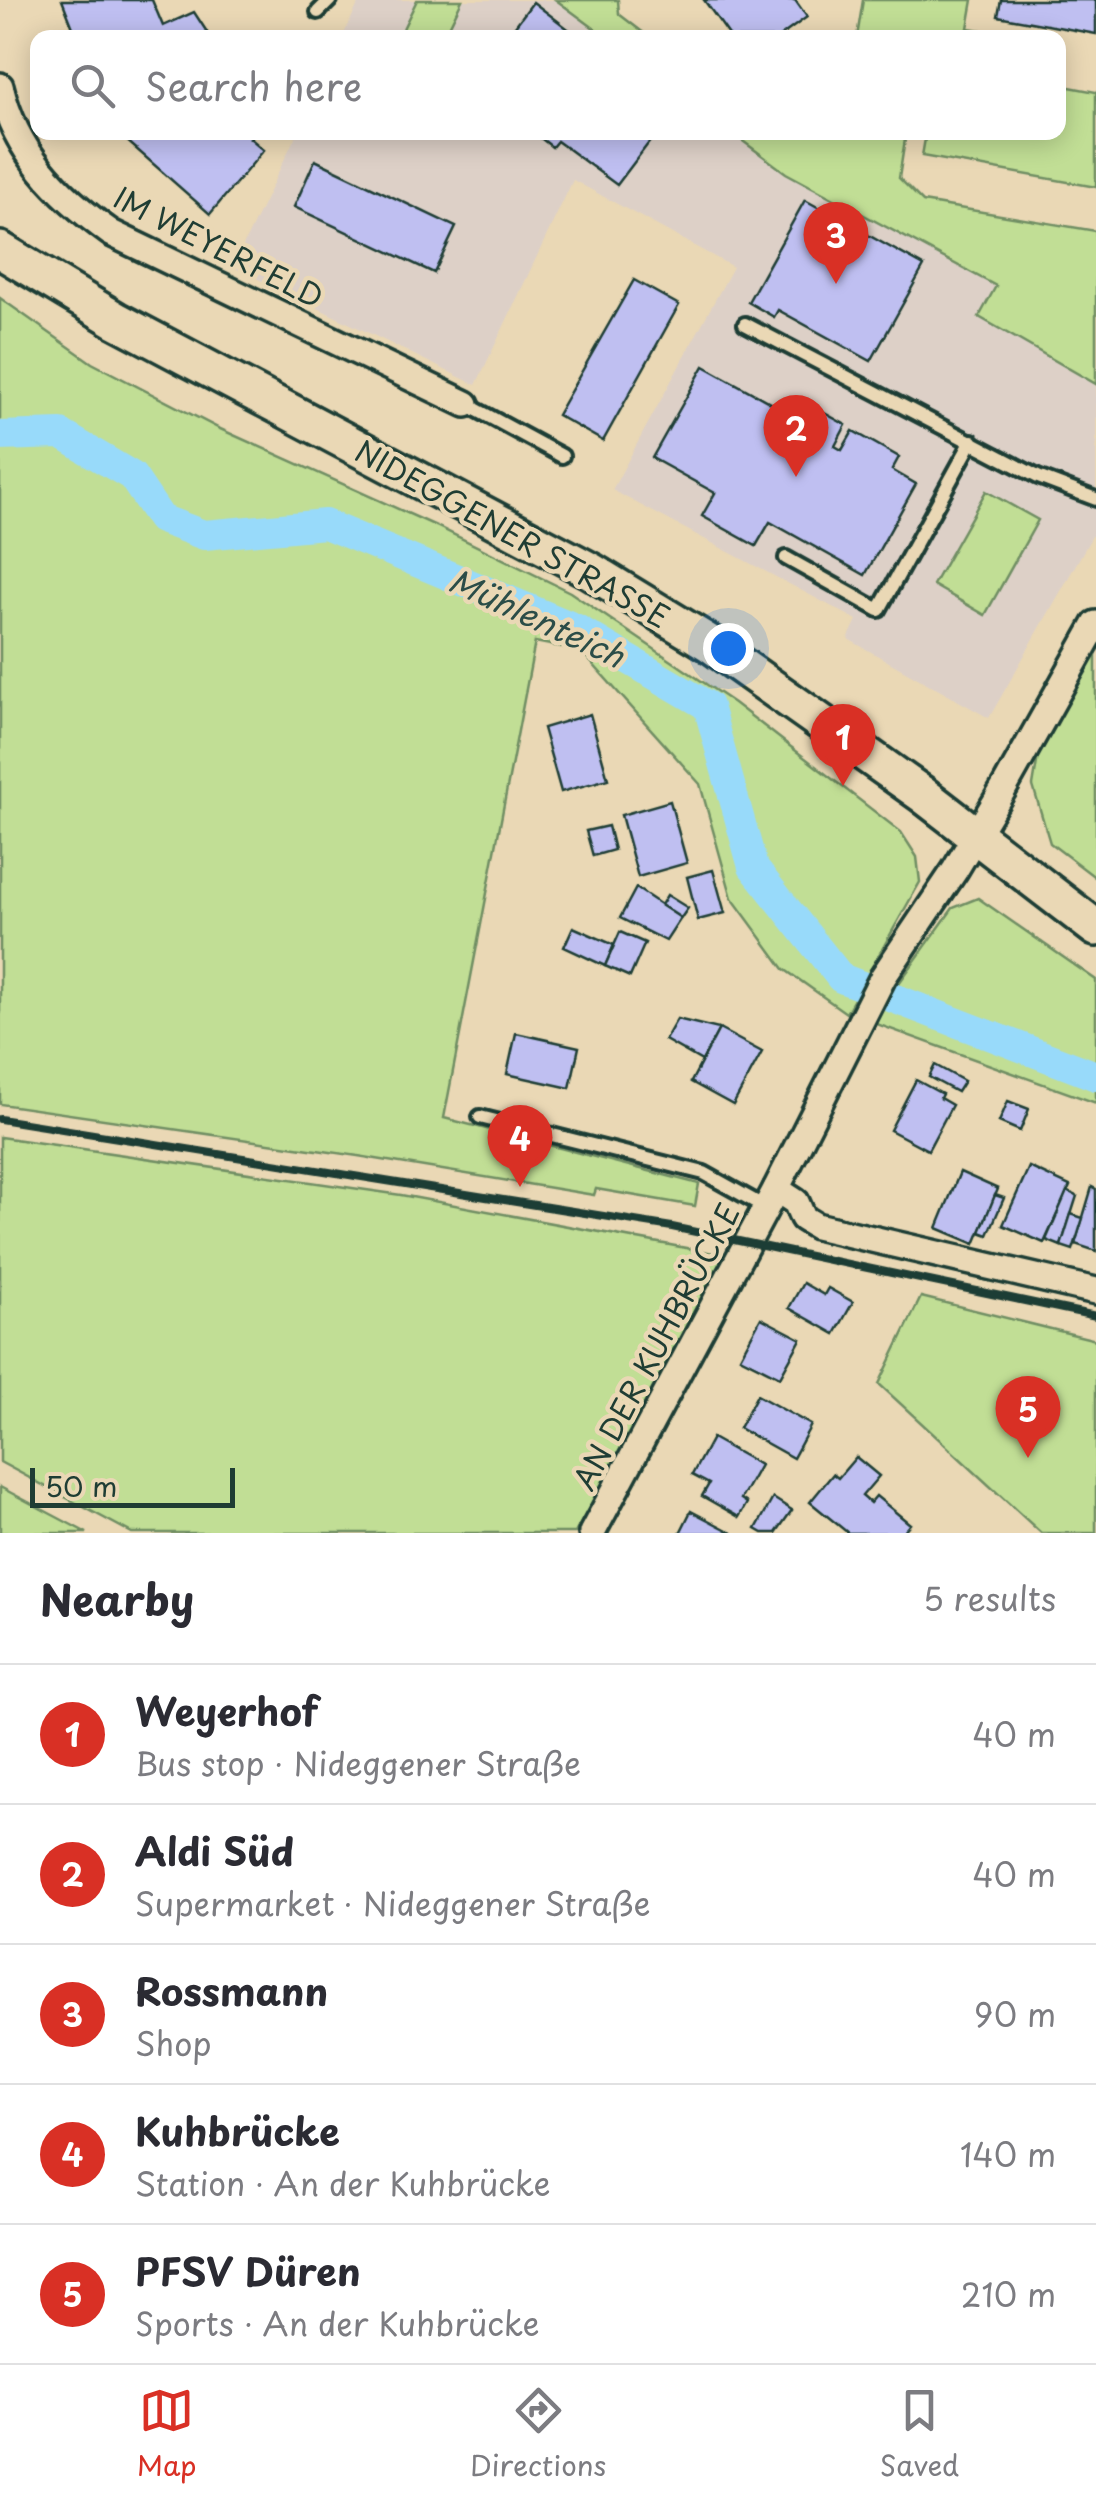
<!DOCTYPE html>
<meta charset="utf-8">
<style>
:root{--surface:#fff;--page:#f2f2f3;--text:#2b2b33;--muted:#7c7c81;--line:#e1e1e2;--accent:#d93025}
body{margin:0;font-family:"Playpen Sans",sans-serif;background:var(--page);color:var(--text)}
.scale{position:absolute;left:30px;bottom:25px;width:205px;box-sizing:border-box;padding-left:10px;border:5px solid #1f3d34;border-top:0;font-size:28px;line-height:35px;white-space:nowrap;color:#1f3d34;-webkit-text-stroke:8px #ead8b5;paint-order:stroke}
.you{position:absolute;left:728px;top:648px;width:35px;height:35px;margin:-25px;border:8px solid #fff;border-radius:50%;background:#1a73e8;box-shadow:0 0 0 15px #1a73e833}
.badge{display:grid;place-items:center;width:65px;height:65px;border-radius:50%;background:var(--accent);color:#fff;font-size:32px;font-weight:700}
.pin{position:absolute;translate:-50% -82px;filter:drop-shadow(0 2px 5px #0008)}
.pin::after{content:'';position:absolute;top:52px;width:35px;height:30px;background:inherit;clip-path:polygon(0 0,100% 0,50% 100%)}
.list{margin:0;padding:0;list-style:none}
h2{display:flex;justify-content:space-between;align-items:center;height:130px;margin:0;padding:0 40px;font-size:42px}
h2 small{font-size:32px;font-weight:400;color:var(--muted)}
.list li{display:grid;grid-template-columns:65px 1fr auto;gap:30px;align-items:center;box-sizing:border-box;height:140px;padding:0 40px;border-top:2px solid var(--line)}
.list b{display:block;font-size:38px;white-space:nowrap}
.list p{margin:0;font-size:32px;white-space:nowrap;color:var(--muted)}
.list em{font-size:32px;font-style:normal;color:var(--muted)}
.icon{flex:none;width:55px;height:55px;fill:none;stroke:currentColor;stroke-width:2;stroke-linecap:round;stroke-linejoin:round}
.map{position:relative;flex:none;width:1096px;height:1533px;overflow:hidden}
.search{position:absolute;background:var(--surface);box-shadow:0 5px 25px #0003;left:30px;right:30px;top:30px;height:110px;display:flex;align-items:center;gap:25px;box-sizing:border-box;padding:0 35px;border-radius:20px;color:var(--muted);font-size:38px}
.sheet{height:830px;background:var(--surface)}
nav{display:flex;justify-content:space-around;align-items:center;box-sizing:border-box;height:140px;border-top:2px solid var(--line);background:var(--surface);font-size:28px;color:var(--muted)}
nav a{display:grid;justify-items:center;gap:5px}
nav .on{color:var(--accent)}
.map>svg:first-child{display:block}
</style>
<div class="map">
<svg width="1096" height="1533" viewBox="0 0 1096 1533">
<rect width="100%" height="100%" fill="#ead8b5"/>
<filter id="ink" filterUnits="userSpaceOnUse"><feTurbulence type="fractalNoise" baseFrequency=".01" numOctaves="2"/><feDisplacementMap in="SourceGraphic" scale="20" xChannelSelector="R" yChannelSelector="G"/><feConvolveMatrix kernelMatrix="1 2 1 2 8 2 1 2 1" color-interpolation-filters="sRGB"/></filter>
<g filter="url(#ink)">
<g fill="#ddd0c7">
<polygon points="360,0 556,0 606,37 342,38"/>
<polygon points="297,133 732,133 786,173 996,286 980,317 1096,384 1096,529 989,718 848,639 857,620 612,490 733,267 573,180 476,385 233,267"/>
</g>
<g fill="#c1de95" stroke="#708e64" stroke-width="2.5">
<polygon points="417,0 462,0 444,37 399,37"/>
<polygon points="556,0 618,0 619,14 649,37 606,37"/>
<polygon points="863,0 973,0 968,28 1027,37 955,37 925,32 923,37 857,37"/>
<polygon points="1059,85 1096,92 1096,187 922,156 926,133 1058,132"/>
<polygon points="782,133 906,133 899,178 923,202 1096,231 1096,384 979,317 996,286 786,173 732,133"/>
<polygon points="0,298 92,363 218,428 436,526 570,592 734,703 901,832 917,857 920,882 846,1013 784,969 732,898 700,784 581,651 535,642 444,1118 699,1184 695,1206 596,1189 594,1195 358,1156 0,1104"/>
<polygon points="986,491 1038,520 985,615 933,585"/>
<polygon points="1096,646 1096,878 1050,843 1033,786 1041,738"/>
<polygon points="978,898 1096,980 1096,1103 871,1022 953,908"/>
<polygon points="0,1137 401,1195 729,1256 575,1533 132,1533 0,1462"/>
<polygon points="921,1297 1096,1340 1096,1533 1041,1533 879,1384"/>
<polygon points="0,1487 87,1533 0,1533"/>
</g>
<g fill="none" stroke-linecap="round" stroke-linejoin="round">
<polyline stroke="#98dafa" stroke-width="30" points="0,436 61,434 132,476 161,519 204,535 325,524 575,628 708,706 753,867 841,978 1096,1076"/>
</g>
<g fill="#bfbff1" stroke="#1f3d34" stroke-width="2.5">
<polygon points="62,0 152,0 163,26 194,12 207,32 203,38 77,38"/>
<polygon points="704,0 795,0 807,17 778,38 731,38"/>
<polygon points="1001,0 1096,0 1096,34 998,16"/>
<polygon points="533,2 580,38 506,38"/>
<polygon points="117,132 255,132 250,138 264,150 210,214"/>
<polygon points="533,132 657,132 617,185 557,141 552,147"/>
<polygon points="315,160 456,227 434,273 294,207"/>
<polygon points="805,200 924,266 871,361 778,310 774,317 748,302"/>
<polygon points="634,280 679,305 603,441 557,415"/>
<polygon points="704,366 789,413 797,398 846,425 835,446 842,450 853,431 899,457 892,470 916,484 865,575 770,522 756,546 702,516 715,493 652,458"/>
<polygon points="590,714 608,779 561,792 543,728"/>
<polygon points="670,801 687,863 638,877 621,815"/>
<polygon points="608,826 614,850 593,856 586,831"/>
<polygon points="713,870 725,913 698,920 687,877"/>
<polygon points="636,888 681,918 666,941 620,918"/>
<polygon points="667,895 688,908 681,918 661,905"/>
<polygon points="573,927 614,945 605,966 564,947"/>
<polygon points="620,932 645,943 630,977 605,966"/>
<polygon points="677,1019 719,1029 702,1061 665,1040"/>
<polygon points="719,1029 762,1052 733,1105 691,1082"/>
<polygon points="516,1033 579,1047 570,1088 507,1074"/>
<polygon points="935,1065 964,1081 957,1092 929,1077"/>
<polygon points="916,1080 942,1094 940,1098 952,1105 928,1150 890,1130"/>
<polygon points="1008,1101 1029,1109 1020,1131 999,1122"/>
<polygon points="1029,1167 1070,1186 1044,1243 1003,1225"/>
<polygon points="960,1172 998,1189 975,1244 937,1228"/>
<polygon points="1092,1187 1096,1189 1096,1251 1075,1244"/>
<polygon points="1067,1191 1077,1196 1061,1246 1046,1240"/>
<polygon points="995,1195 1004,1198 988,1235 980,1232"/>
<polygon points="1071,1214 1083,1218 1073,1250 1061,1246"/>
<polygon points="803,1283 824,1295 828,1288 853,1302 835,1334 789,1308"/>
<polygon points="761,1318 801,1339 780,1377 740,1357"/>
<polygon points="757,1395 811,1425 793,1458 739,1428"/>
<polygon points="712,1438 760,1465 741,1499 747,1503 739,1517 702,1496 709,1484 692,1475"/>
<polygon points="856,1457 879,1476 862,1496 870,1503 876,1496 910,1524 902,1533 848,1533 810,1502 833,1474 838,1478"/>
<polygon points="773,1498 792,1510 776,1533 763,1533 756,1529"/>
<polygon points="691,1511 733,1533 680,1533"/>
</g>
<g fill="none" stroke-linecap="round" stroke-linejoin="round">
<g stroke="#1f3d34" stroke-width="20">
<g id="lane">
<polyline points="318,12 330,0"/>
<polyline points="745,324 1038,477 1096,499"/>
<polyline points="466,404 562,456"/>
<polyline points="786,558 879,610 972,441"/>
<polyline points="480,1117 704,1173 765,1207"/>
</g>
</g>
<g stroke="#1f3d34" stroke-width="32">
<g id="street">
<path d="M0,86C15,152 58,195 111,233L466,404"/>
<polyline points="776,1189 796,1202 803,1218 816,1226 1096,1291"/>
<polyline points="592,1533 776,1189 883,977 955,870 1004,788 1096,624"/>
</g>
</g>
<g stroke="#1f3d34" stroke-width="42">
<polyline id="secondary" points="0,250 116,320 591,571 709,643 922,794 1096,928"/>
</g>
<use href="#lane" stroke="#ead8b5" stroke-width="12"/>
<use href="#street" stroke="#ead8b5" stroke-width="25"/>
<use href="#secondary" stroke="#ead8b5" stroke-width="35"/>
<polyline stroke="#1f3d34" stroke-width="8" points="0,1119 672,1227 1096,1316"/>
</g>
</g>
<g text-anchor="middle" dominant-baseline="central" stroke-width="9" stroke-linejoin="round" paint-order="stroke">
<g font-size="30" fill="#1f3d34" stroke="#ead8b5">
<text transform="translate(219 246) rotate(27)">IM WEYERFELD</text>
<text transform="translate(513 533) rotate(29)">NIDEGGENER STRASSE</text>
<text transform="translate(655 1346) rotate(-62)">AN DER KUHBRÜCKE</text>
</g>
<g font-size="32" font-style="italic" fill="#2b4d48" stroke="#ead8b5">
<text transform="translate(537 617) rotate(25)">Mühlenteich</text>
</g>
</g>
</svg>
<div class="scale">50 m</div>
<div class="you"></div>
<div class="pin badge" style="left:843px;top:786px">1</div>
<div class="pin badge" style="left:796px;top:477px">2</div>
<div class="pin badge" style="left:836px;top:284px">3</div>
<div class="pin badge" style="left:520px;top:1187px">4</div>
<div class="pin badge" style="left:1028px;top:1458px">5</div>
<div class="search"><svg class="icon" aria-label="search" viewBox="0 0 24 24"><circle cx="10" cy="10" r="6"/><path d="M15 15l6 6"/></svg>Search here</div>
</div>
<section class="sheet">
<h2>Nearby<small>5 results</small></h2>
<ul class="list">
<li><span class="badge">1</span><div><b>Weyerhof</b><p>Bus stop · Nideggener Straße</p></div><em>40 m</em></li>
<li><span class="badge">2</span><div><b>Aldi Süd</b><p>Supermarket · Nideggener Straße</p></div><em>40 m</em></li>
<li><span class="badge">3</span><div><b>Rossmann</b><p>Shop</p></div><em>90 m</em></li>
<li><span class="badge">4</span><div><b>Kuhbrücke</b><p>Station · An der Kuhbrücke</p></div><em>140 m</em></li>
<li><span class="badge">5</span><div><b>PFSV Düren</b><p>Sports · An der Kuhbrücke</p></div><em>210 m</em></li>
</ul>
</section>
<nav>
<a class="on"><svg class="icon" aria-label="map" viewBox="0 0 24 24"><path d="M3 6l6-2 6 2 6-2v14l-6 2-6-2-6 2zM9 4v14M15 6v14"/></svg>Map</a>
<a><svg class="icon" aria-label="directions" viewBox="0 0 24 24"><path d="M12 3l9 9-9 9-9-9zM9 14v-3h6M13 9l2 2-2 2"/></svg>Directions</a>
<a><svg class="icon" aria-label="saved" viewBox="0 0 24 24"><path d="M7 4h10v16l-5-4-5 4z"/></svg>Saved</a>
</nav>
